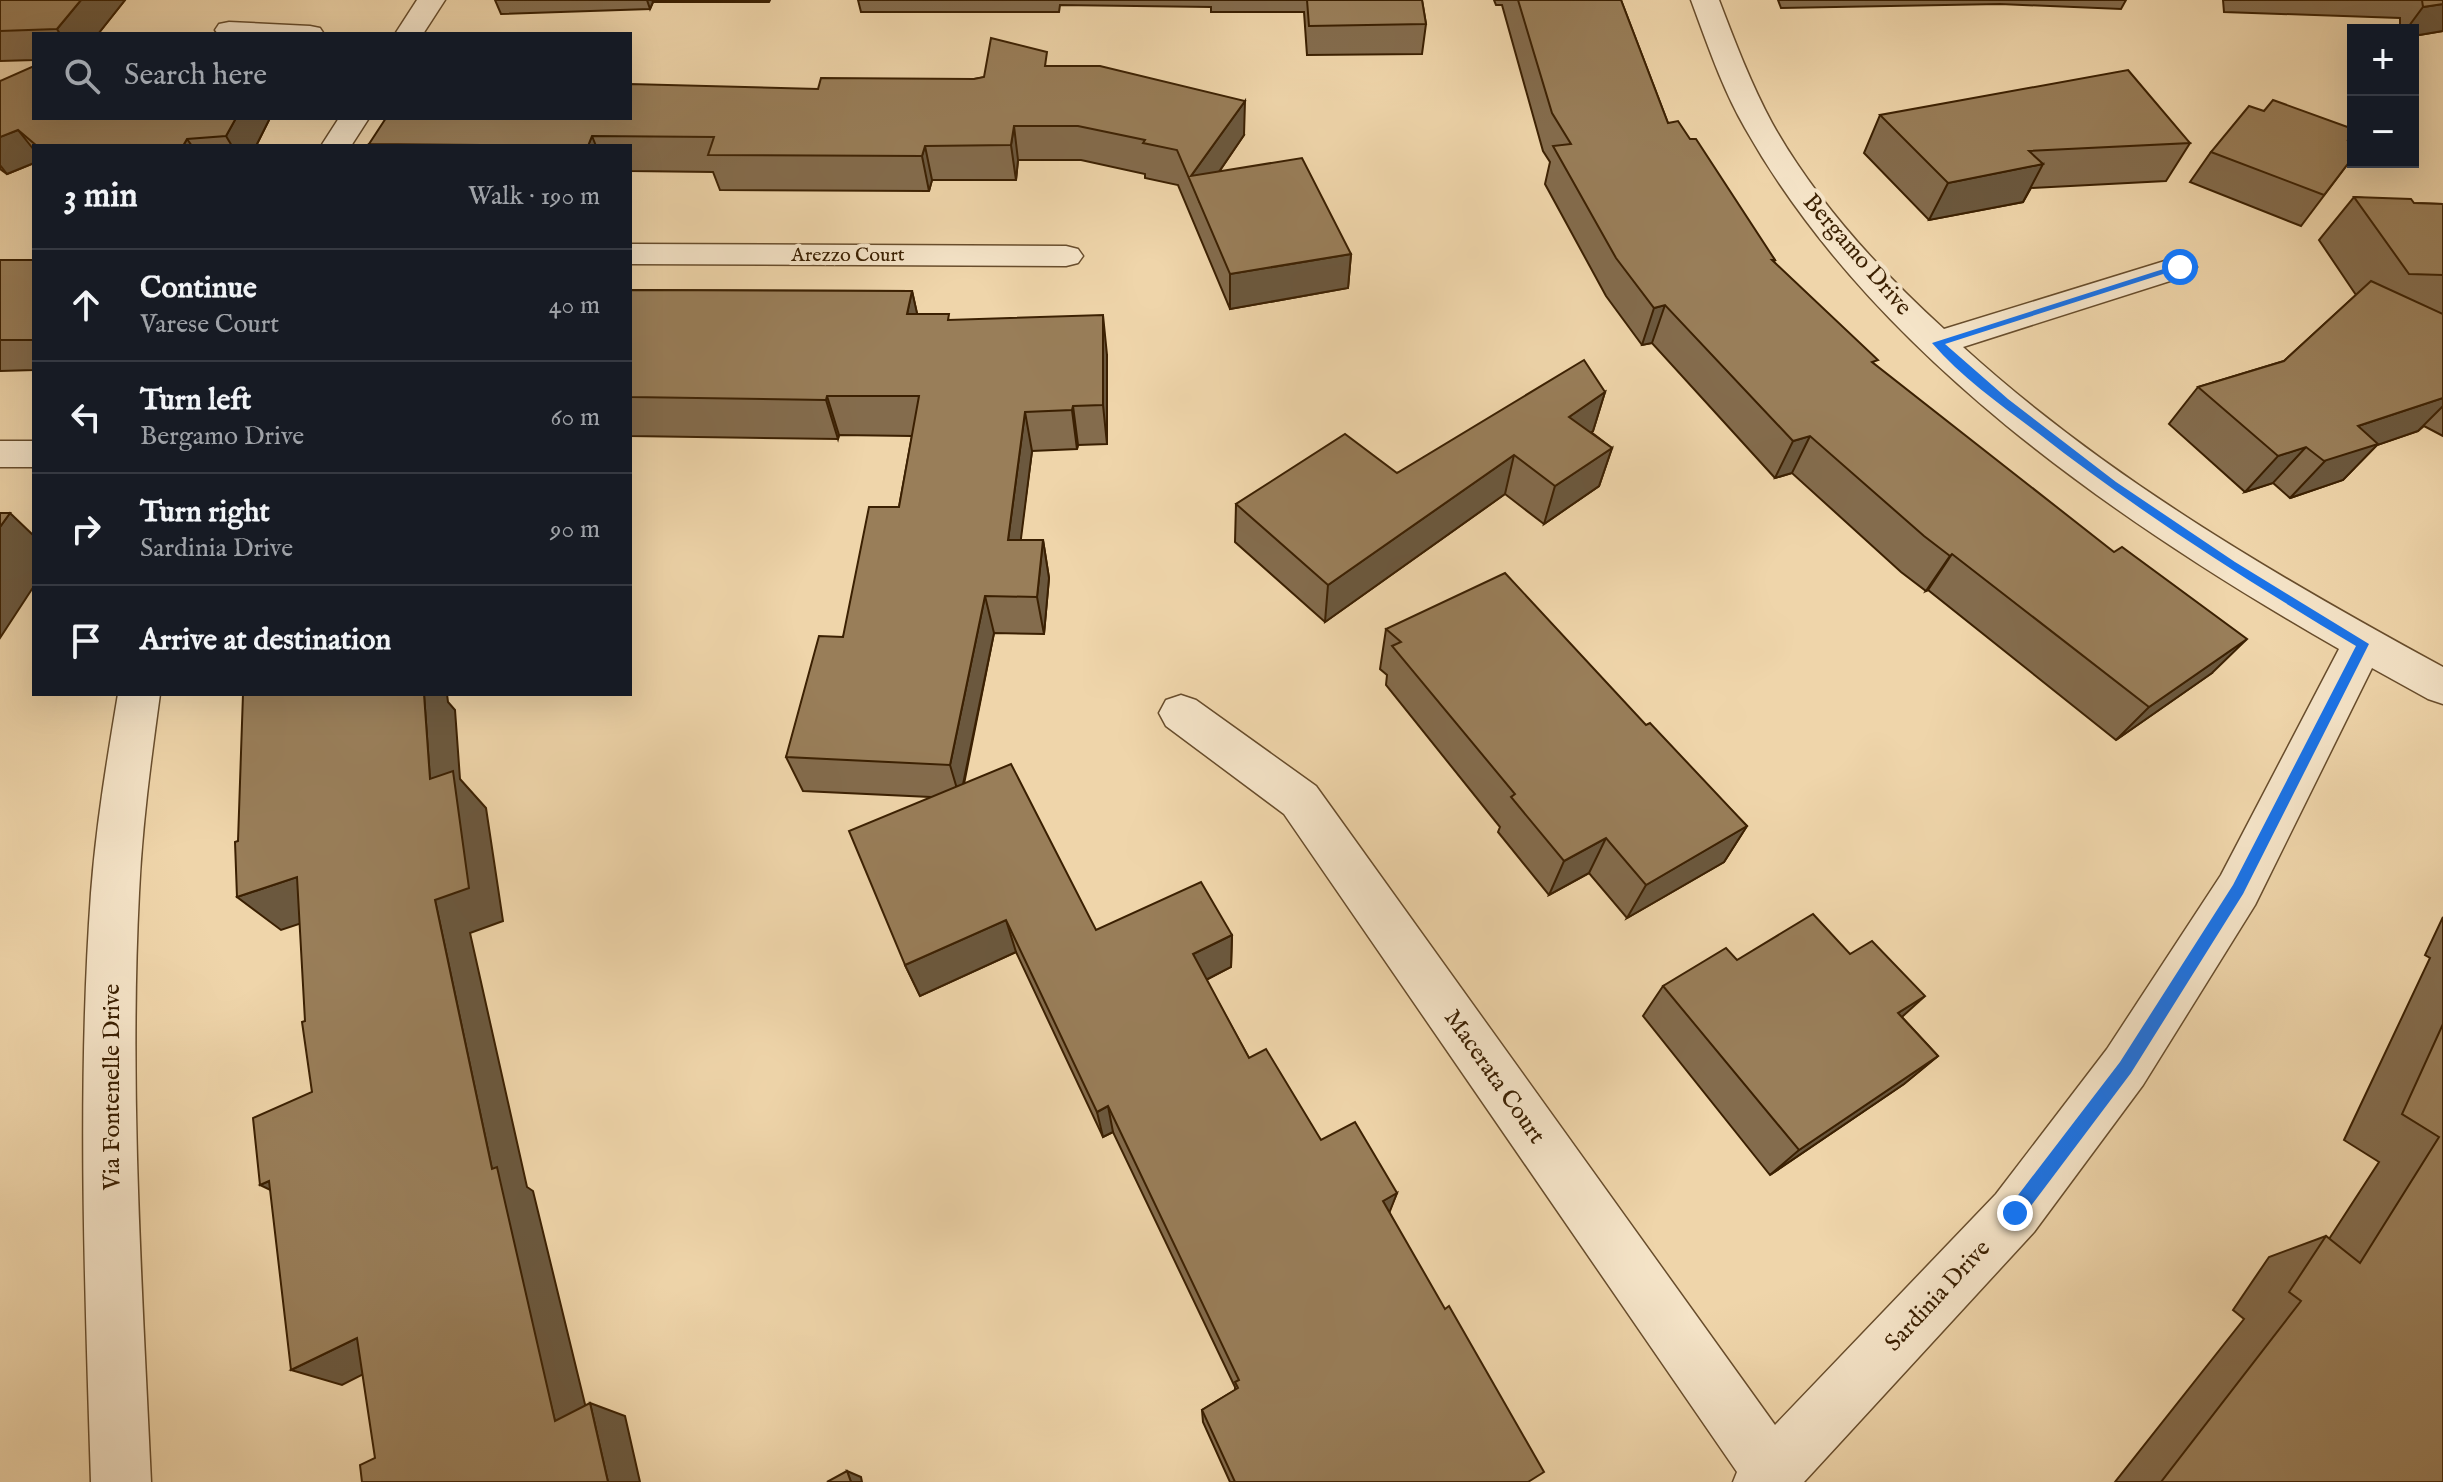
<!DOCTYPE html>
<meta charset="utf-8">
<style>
:root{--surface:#171b24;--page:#242831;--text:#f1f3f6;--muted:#9ea1a6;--line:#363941}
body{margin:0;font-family:"IM FELL English",serif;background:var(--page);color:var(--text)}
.controls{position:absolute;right:24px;top:24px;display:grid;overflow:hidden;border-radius:0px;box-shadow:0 8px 32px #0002}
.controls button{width:72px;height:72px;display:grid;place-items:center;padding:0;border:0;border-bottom:2px solid var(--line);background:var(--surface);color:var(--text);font:40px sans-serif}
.stop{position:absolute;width:24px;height:24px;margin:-18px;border:6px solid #1a73e8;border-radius:50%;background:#fff}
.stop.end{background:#1a73e8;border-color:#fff;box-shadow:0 2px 8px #0008}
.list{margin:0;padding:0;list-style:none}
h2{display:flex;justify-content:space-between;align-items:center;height:104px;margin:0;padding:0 32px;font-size:34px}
h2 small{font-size:26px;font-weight:400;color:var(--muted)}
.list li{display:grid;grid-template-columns:52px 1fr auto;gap:24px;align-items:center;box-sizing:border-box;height:112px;padding:0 32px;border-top:2px solid var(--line)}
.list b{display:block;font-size:30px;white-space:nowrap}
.list p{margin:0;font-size:26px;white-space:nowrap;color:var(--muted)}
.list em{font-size:26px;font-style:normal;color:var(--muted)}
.icon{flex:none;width:44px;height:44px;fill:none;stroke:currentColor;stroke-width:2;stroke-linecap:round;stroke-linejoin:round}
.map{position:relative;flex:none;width:2443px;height:1482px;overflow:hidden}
.search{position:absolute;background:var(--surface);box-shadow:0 8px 32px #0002;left:32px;top:32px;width:600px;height:88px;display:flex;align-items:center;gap:20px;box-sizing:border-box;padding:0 28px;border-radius:0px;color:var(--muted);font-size:30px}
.panel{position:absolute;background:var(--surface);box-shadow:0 8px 32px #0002;left:32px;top:144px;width:600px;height:552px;border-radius:0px}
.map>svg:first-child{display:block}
</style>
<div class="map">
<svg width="2443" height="1482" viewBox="0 0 2443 1482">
<rect width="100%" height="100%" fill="#efd5aa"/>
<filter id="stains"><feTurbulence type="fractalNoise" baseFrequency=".0025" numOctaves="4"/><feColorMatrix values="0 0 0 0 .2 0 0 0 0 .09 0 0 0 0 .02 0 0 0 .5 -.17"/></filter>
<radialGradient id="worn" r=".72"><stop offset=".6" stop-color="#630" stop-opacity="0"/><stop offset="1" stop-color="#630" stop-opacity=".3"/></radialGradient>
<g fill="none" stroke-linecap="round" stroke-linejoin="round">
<g stroke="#684d2c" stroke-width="3">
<g id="minor">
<polygon points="417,0 445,0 423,34 395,34"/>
<path d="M1691,0H1719C1735,42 1751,84 1772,123C1815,200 1879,270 1944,329L2168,260L2180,256L2192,260L2197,267L2192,274L1963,347C2106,477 2274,575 2443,667V704L2428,699L2372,668L2255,905L2143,1085L2034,1232L1804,1482H1733L1737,1472L1284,814L1166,726L1159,713L1166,700L1181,695L1196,700L1316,786L1775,1425L1996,1194L2107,1049L2221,875L2339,649C2119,523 1872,354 1745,128C1722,88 1707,43 1691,0Z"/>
<polygon points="229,22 310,26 320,28 324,34 218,34 215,30 219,24"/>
<polygon points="339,118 369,118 351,146 321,146"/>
<polygon points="630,244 1066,246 1078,249 1083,256 1078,263 1066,266 630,264"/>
<rect x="0" y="441" width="34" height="26"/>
<path d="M118,694H160C151,760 142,826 139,893C129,1090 142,1286 151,1482H91C85,1286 77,1089 91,893C96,826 107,760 118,694Z"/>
</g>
</g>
<use href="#minor" fill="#f5e4c8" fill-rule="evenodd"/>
</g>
<g fill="#846c4d" stroke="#3b2002" stroke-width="2">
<polygon points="0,0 125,0 98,34 34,34 34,60 0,61"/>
<polygon points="495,0 770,0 769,2 653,2 650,9 501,14"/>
<polygon points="858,0 1422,0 1426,24 1422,54 1307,55 1304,12 1211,12 1211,7 1060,5 1059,12 861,12"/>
<polygon points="1494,0 1621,0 1668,123 1775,260 1774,262 1875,365 2212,673 2116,740 1928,590 1926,591 1901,572 1792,473 1775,478 1652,343 1642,345 1606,296 1545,184 1550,162 1543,151 1502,5 1496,5"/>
<polygon points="1778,0 2126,0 2121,9 2000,4 1781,8"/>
<polygon points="2223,0 2443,0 2443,31 2413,36 2413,30 2400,30 2400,18 2224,12"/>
<polygon points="1048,66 1244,135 1219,172 1351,254 1348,288 1230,309 1178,185 1145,178 1145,174 1081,160 1018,160 1016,180 932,180 929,191 720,190 713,172 630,171 630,146 370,146 369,144 818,89 974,79"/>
<polygon points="0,81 34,118 270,118 256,146 34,146 34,163 7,174 0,169"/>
<polygon points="2264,111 2353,135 2349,140 2353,157 2301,226 2190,182 2211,152"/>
<polygon points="1880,115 2190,143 2166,181 2031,188 2023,202 1929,220 1864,153"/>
<polygon points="2354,197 2414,203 2443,204 2443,436 2424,426 2418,431 2377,445 2343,480 2290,498 2273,483 2245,492 2169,424 2198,387 2284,361 2356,295 2319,240"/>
<polygon points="0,260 34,260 34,370 0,371"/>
<polygon points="630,290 912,291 917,314 950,320 1107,355 1107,444 1078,445 1077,449 1032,451 1020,540 1043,540 1049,578 1044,634 994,633 964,784 1096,930 1232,935 1231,967 1206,980 1249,1058 1321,1140 1397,1193 1389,1212 1528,1482 1230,1482 1203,1422 1202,1410 1235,1390 1235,1387 1113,1132 1103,1137 1016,952 920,996 905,965 930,797 803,791 786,757 843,637 899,507 912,436 839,435 838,439 630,436"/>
<polygon points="1605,392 1593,431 1591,432 1612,448 1599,486 1544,524 1505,494 1325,622 1235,542 1236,504 1397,473"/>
<polygon points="1386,629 1646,725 1747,826 1724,862 1627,918 1589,873 1549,895 1498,832 1500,827 1386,685 1387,675 1380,669"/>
<polygon points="2443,917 2443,1482 2115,1482 2244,1319 2233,1310 2269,1257 2326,1236 2329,1239 2379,1162 2344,1140 2430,958 2425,955"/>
<polygon points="1737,960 1902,1017 1938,1056 1904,1084 1770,1175 1643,1016 1663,986"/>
</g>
<g fill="#6b583e" stroke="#3b2002" stroke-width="2">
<polygon points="81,0 125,0 98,34 60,34 57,29"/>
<polygon points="647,0 652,0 653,2 650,9"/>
<polygon points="2443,4 2443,31 2413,36 2413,30 2406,30 2423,7"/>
<polygon points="1245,101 1244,135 1199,201 1191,176"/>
<polygon points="236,118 270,118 256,146 232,146 226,136"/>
<polygon points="1014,126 1018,160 1016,180 1011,145"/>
<polygon points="18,130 34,150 34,163 7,174 0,165 0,137"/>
<polygon points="592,136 596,146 588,146"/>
<polygon points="187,139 192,146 183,146"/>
<polygon points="925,146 932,180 929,191 922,156"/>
<polygon points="2043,164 2023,202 1929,220 1948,183"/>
<polygon points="1351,254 1348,288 1230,309 1230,274"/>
<polygon points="912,291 921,331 907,314"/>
<polygon points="1665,305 1652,343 1642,345 1654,308"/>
<polygon points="1103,315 1107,355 1107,444 1103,405"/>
<polygon points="1605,392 1593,431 1558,456 1569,417"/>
<polygon points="827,396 839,435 838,439 826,400"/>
<polygon points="2443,398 2443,406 2418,431 2377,445 2343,480 2290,498 2358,426"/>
<polygon points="1073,406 1078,445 1077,449 1072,410"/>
<polygon points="1025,412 1032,451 1016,578 1008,540"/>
<polygon points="1810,436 1792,473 1775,478 1793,441"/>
<polygon points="2306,447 2273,483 2245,492 2278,456"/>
<polygon points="1612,448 1599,486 1544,524 1555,486"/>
<polygon points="1514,455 1505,494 1325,622 1328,585"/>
<polygon points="10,513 34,536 34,586 0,638 0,527"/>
<polygon points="1043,540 1049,578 1044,634 1037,597"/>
<polygon points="1952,554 1928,590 1926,591 1950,556"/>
<polygon points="985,596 994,633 960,799 950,765"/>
<polygon points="2247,639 2212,673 2116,740 2149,707"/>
<polygon points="424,694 447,694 448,702 455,710 460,779 486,808 503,921 470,933 527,1187 533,1191 592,1433 555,1421 492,1169 435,900 430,779"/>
<polygon points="1747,826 1724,862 1627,918 1646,885"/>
<polygon points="1606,838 1589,873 1549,895 1564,861"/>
<polygon points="297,877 338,911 281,930 237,897"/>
<polygon points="1006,920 1016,952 920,996 905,965"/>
<polygon points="1232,935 1231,967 1194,986 1193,954"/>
<polygon points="1925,996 1892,1026 1898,1013"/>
<polygon points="1938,1056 1904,1084 1770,1175 1799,1150"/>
<polygon points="1108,1106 1113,1132 1103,1137 1097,1112"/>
<polygon points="269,1181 308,1208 260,1185"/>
<polygon points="1397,1193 1388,1216 1383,1201"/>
<polygon points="357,1338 403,1354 342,1385 291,1370"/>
<polygon points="590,1403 625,1416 640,1482 608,1482"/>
<polygon points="847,1471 861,1477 862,1482 851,1482"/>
</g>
<g fill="#997e59" stroke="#3b2002" stroke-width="2">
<polygon points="0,0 81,0 57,29 0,31"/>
<polygon points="1307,0 1422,0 1426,24 1309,26"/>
<polygon points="1518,0 1621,0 1668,123 1678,121 1690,139 1696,139 1775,260 1772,260 1878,360 1872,362 2114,552 2122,547 2247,639 2149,707 1952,554 1950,556 1924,536 1810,436 1793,441 1665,305 1654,308 1616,258 1553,146 1571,144 1552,113"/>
<polygon points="2422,0 2443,0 2443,4 2423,7"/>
<polygon points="991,38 1047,52 1045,66 1100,66 1245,101 1191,176 1302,158 1351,254 1230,274 1177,150 1143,143 1145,140 1078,126 1014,126 1011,145 925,146 922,156 708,155 714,137 592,136 588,146 369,144 386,118 630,118 630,84 818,89 821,78 974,79 984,77"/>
<polygon points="34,66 34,118 236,118 226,136 187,139 183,146 37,146 18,130 0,137 0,81"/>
<polygon points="2128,70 2190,143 2029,151 2043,164 1948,183 1880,115"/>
<polygon points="2273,100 2353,129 2353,134 2348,140 2353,142 2353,157 2324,195 2211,152 2249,106 2264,111"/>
<polygon points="2354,197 2411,199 2414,203 2443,204 2443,275 2409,274"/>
<rect x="0" y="260" width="34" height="80"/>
<polygon points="2371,281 2443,314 2443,398 2358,426 2378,444 2324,461 2306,447 2278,456 2198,387 2284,361"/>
<polygon points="630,290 912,291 907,314 949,314 948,320 1103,315 1103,405 1073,406 1072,410 1025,412 1008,540 1043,540 1037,597 985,596 950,765 786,757 819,636 843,637 869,507 899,507 919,396 827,396 826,400 630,397"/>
<polygon points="1584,360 1605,392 1569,417 1612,448 1555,486 1514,455 1328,585 1236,504 1345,434 1397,473"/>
<polygon points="0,513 10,513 0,527"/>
<polygon points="1505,573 1646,725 1650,723 1747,826 1646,885 1606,838 1564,861 1511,797 1515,794 1392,646 1401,642 1386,629"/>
<polygon points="243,694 424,694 430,779 453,771 469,888 435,900 492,1169 497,1167 555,1421 590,1403 608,1482 362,1482 360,1465 375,1458 357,1338 291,1370 269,1181 260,1185 253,1118 312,1092 302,1022 305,1021 297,877 237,897 235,842 238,841"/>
<polygon points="1011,764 1096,930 1201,882 1232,935 1193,954 1249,1058 1266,1049 1321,1140 1355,1122 1397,1193 1383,1201 1445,1309 1449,1306 1544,1472 1528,1482 1235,1482 1202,1410 1238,1388 1235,1382 1239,1380 1108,1106 1097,1112 1006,920 905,965 849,831"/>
<polygon points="1813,914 1850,954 1872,941 1925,996 1898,1013 1938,1056 1799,1150 1663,986 1726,948 1737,960"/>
<polygon points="2443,1024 2443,1482 2161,1482 2301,1301 2289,1292 2326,1236 2360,1263 2439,1137 2402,1114"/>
<polygon points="847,1471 851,1482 827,1482"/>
</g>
<path fill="#1a73e8" d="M2176,265L2185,267L1945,344L2008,399L2116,482L2235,562L2369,644L2243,894L2131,1073L2021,1219L2015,1221L2009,1219V1207L2120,1062L2233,885L2356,646C2246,580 2139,512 2038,433C2002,406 1961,377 1932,343Z"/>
<g text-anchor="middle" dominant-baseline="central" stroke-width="8" stroke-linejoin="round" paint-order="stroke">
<g font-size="20" fill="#3b2002" stroke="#f5e4c8">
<text x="848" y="255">Arezzo Court</text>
</g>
<g font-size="24" fill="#3b2002" stroke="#f5e4c8">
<text transform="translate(1857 255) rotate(49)">Bergamo Drive</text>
<text transform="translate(1494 1077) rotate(55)">Macerata Court</text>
<text transform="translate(112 1087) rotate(-90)">Via Fontenelle Drive</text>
<text transform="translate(1938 1296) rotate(-47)">Sardinia Drive</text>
</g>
</g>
<rect width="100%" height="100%" filter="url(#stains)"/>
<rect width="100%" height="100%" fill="url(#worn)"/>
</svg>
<div class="controls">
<button>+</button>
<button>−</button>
</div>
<div class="stop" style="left:2180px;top:267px"></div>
<div class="stop end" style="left:2015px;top:1213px"></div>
<div class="search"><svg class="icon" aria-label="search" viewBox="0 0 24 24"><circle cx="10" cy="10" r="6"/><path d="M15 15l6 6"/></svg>Search here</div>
<section class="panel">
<h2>3 min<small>Walk · 190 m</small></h2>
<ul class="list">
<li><svg class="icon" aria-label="ahead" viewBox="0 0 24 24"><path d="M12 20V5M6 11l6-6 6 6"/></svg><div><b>Continue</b><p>Varese Court</p></div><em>40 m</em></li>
<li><svg class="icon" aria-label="left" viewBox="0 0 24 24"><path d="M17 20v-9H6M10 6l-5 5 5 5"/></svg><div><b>Turn left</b><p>Bergamo Drive</p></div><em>60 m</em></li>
<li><svg class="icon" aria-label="right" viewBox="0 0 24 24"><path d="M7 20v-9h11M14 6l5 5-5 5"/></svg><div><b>Turn right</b><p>Sardinia Drive</p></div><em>90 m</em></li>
<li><svg class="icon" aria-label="arrive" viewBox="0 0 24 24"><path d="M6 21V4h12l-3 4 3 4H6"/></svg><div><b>Arrive at destination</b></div></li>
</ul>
</section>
</div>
